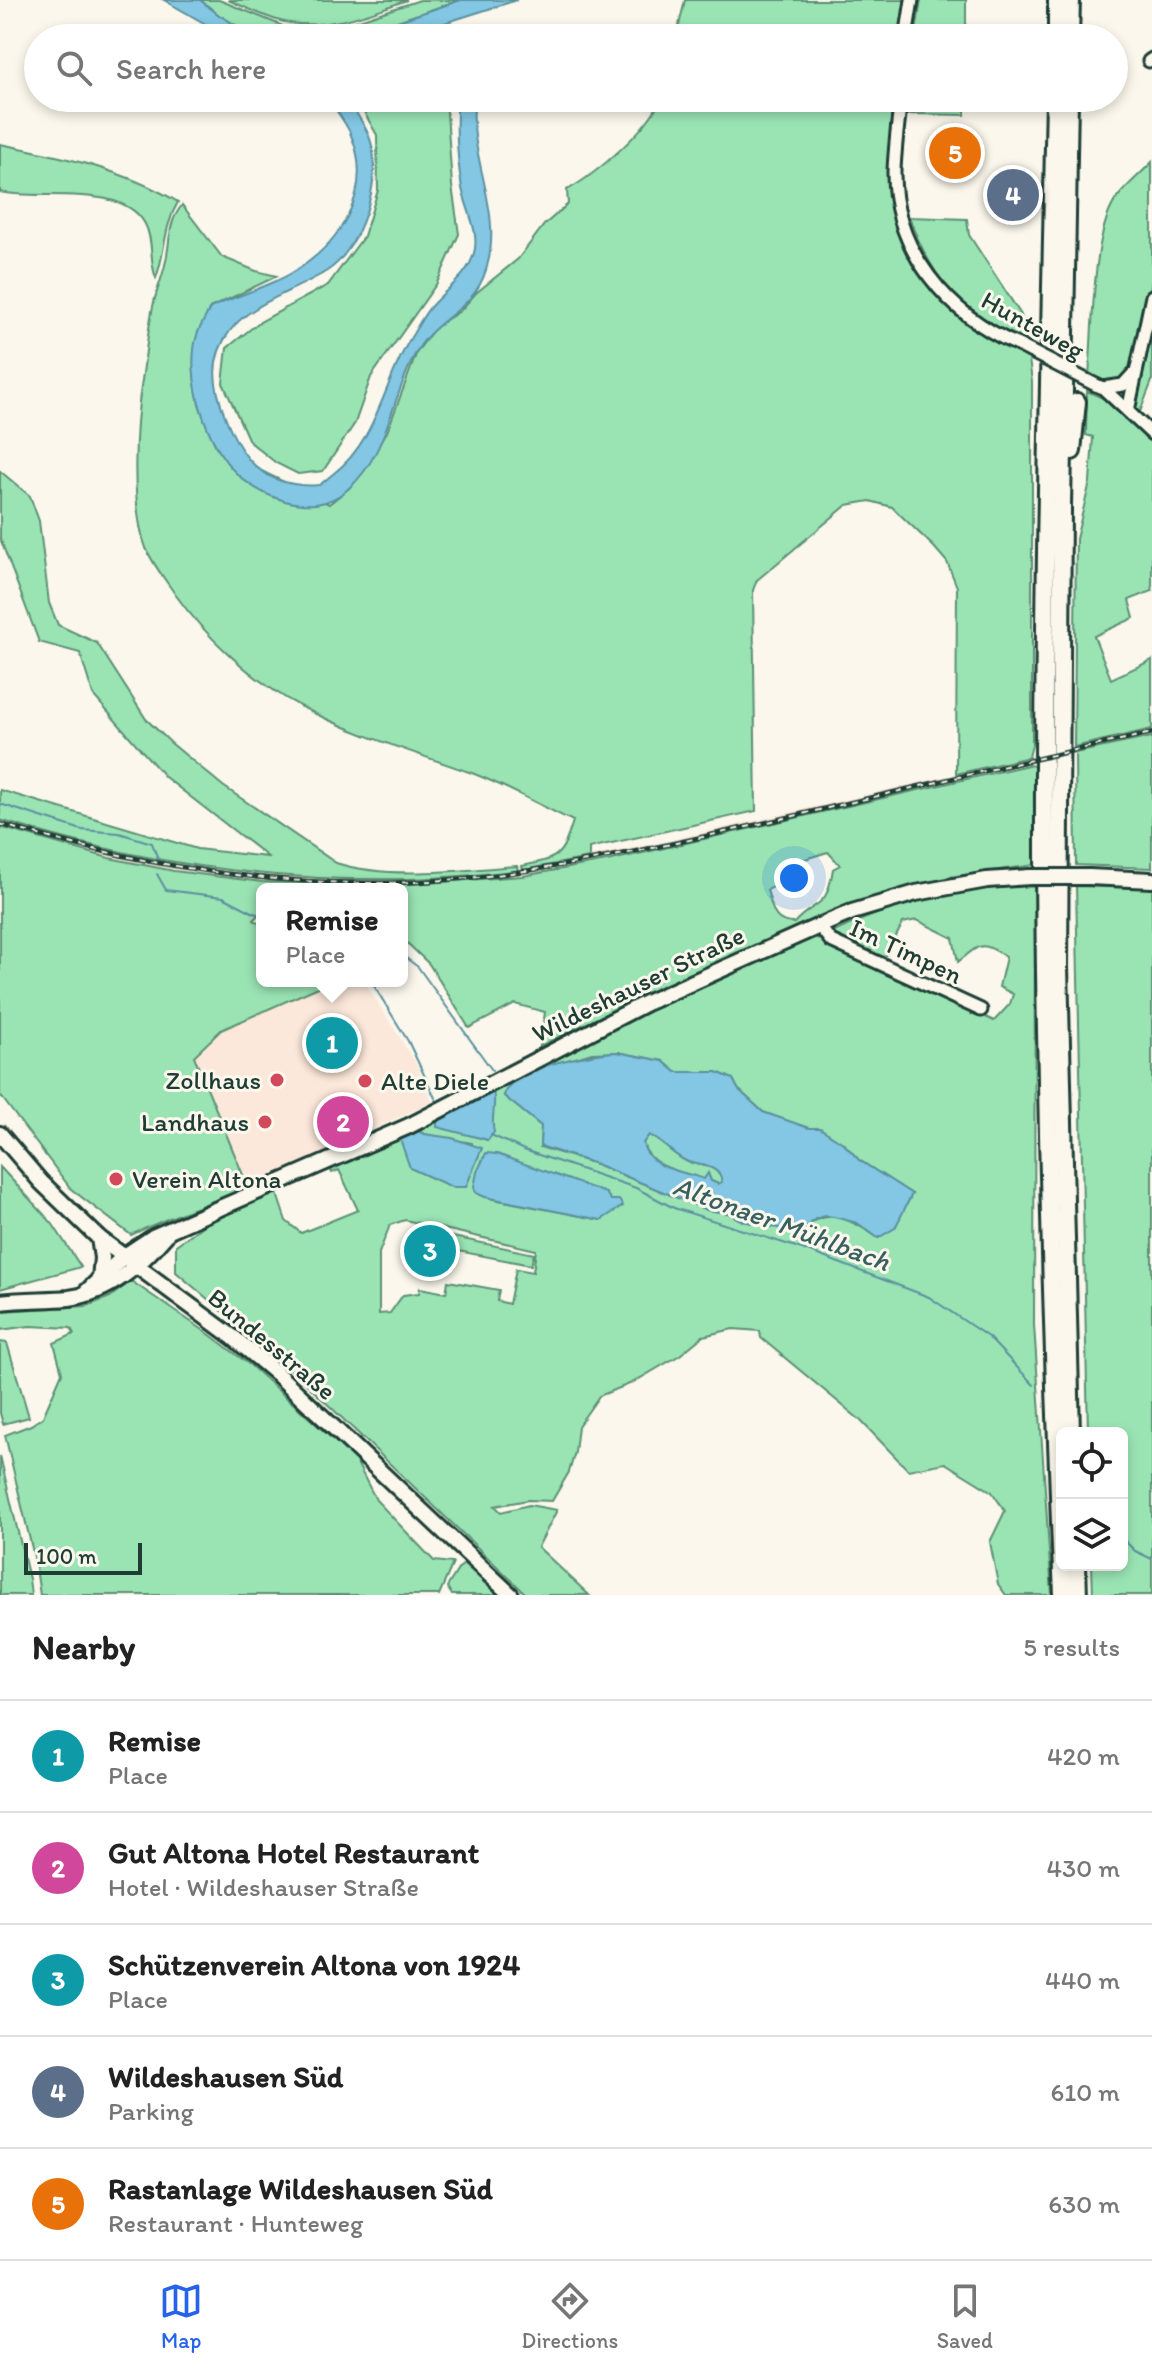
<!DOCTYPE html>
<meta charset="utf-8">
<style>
:root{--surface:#fff;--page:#f6f6f6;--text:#222;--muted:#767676;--line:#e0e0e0;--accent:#2563eb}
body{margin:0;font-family:Itim,sans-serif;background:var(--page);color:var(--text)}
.controls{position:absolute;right:24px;bottom:24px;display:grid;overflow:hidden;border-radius:12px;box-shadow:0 4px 12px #0003}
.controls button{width:72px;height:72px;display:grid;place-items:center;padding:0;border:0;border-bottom:2px solid var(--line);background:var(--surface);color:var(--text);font:40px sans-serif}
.scale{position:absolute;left:24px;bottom:20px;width:118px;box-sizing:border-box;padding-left:8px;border:4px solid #1f3d34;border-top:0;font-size:22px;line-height:28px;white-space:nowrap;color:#1f3d34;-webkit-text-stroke:6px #fbf7ec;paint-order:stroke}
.you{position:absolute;left:794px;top:878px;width:28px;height:28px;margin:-20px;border:6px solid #fff;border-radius:50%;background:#1a73e8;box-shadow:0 0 0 12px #1a73e833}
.badge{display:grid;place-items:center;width:52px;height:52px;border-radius:50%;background:var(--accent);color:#fff;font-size:26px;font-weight:700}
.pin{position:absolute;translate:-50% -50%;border:4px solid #fff;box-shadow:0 2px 8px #0006}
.popup{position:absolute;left:256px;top:883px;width:152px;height:104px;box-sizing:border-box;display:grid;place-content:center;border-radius:12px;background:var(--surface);filter:drop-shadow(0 2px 6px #0005);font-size:26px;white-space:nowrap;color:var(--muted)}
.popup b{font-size:30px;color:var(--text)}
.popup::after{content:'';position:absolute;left:50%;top:100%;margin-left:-16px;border:16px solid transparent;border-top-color:var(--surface)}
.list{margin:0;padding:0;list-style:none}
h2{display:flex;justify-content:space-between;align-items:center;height:104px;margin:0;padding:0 32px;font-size:34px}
h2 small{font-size:26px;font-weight:400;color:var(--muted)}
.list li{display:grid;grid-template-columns:52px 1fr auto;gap:24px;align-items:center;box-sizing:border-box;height:112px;padding:0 32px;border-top:2px solid var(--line)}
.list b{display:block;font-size:30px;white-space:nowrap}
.list p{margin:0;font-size:26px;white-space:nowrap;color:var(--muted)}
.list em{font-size:26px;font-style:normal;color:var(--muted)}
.icon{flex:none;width:44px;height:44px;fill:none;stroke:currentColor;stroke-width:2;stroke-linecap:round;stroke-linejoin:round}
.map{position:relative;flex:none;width:1152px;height:1595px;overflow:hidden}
.search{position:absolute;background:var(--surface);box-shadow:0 4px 12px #0003;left:24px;right:24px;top:24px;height:88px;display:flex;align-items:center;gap:20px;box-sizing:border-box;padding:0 28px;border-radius:44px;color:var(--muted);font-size:30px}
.sheet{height:664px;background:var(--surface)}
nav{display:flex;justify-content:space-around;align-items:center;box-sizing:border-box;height:112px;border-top:2px solid var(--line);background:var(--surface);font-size:22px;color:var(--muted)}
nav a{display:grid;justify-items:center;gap:4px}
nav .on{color:var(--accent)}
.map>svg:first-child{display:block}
</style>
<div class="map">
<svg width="1152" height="1595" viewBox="0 0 1152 1595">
<rect width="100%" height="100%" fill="#fbf7ec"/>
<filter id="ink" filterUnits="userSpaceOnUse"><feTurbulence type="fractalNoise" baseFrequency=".0125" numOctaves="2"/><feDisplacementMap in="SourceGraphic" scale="16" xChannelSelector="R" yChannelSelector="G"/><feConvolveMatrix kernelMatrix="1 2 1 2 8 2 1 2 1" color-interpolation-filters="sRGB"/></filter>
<g filter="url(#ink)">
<g fill="#fce8da">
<polygon points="1152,729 1152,737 1088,749 754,830 523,876 390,885 262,882 142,866 0,827 0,820 111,851 175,864 262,875 348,879 467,875 518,870 517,866 522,866 524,870 666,841"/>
<polygon points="332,981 361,981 367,986 417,1065 432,1102 248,1187 194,1056 221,1030"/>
</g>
<g fill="#9ae4b4" stroke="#5c9074" stroke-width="2" fill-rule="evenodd">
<polygon points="200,0 219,0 283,26 320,27 347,24 420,0 460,0 371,30 356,38 273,37 239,27 219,15"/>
<path d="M228,0H407C368,14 323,32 280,21C262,16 245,7 228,0Z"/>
<polygon points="685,0 905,0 901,38 676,38"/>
<polygon points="921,0 966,0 966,38 915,38"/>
<polygon points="356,98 446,98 452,186 459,234 437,283 371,377 355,423 323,471 298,474 276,463 249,441 223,383 227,348 258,323 328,285 364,236 378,190 377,135"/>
<path d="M661,98H896C894,126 890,156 890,184C892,274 959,318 1029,359L1032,382V745L1029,757L956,774L957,587L947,562L934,547L892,507L870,501L847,505L757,580L753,590L756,811L589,848V858L523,870L522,866C558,859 562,857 573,821C539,805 505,785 469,772C413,752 353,734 300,706C255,683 204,635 175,594C165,579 153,565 146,548C130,506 135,424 142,380C146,354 148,327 154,302C158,286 165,271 167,255C171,233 168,224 182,205L222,257L256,271L277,276L210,308L194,375L199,404L217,449L329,504L349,488L387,432L417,352L435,327L460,311L476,293L518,259L544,225L568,204L567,190C595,175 650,128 661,98Z"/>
<polygon points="906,98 965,98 965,115 912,114 904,116"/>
<path d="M0,144C61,156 125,170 178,202C163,228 166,251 156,278C149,260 154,241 145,224C123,182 40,201 0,192Z"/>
<path d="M1152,162V281L1132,368L1124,380L1102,384L1089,375C1093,330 1092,247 1111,208C1119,191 1139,176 1152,162Z"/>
<path d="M909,217L967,219L969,235L1021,315L1026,342C962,315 933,282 909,217Z"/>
<polygon points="1152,317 1152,381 1138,417 1134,414 1135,389"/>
<polygon points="1087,391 1116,404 1152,439 1152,591 1129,600 1134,618 1094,636 1111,679 1152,660 1152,729 1074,747 1076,539 1090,482 1093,437 1086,435"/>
<path d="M0,471L30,496L39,521L49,603L58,625L97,643L146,719L171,743L223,786L336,863C390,880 461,870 517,866L518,871C481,874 445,878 408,879C269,882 133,862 0,820V790L197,849L268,857L165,777L93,695L80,653L39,642L0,538Z"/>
<polygon points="1152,737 1152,868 1076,865 1075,753"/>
<path d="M1028,765L1035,766V865L949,877L850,905L678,979L540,1046L545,1012L515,1004L469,1028L429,964L402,938V889H262V910L254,920L262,925V981H332L221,1030L194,1056L248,1187C209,1204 169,1216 131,1235L71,1189L0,1095V827L109,858L174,871L262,882L411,884L523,876L612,860ZM828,852L840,865L833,869C826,912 818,897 794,923C772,923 773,908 767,890L782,883L781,862L805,859Z"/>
<path d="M1024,886L1035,887L1034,1325L1052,1595H1006L998,1584L990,1542L1005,1511L992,1492L945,1463L908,1470L860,1420L761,1338L760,1331L733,1329L703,1336L680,1355L632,1383L599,1396L578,1426L575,1452L569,1472L552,1501L528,1500L495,1506L501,1512L529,1505L557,1510L538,1547L589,1595H527L295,1373L176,1272V1245L208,1222L276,1191L286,1221L301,1233L358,1210L339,1170L332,1173L329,1166L599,1033L810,935L994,1021L1010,1004L1013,994L999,987L1006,957C981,941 981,943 958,962L953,938L917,920L903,923L882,963L835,940L832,933C893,903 955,888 1024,886ZM618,1052L663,1061L676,1072H717L733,1079L738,1089L763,1112L843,1143L859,1160L912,1194L879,1238C855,1223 829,1204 806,1228L767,1226L743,1221L728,1213L707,1210L596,1164L540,1147L541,1126L504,1096L527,1073L592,1053ZM493,1092L492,1126L487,1140L473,1135L445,1116ZM418,1131L424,1134L472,1143L466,1187H452L410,1168ZM494,1154L569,1180L611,1200L610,1213L601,1220L493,1199L474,1187L483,1158ZM405,1220L536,1250L533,1272L516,1269L509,1304L497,1301L499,1290L448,1281L446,1293L420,1288L419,1293L403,1295L390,1313L379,1314V1253L390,1225Z"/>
<polygon points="1076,886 1152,888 1152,1595 1093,1595 1092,1565 1122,1565 1122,1433 1088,1433"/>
<path d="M649,1135C663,1142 673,1155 686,1161C699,1167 719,1163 722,1182L718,1184L711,1181L708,1174L704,1180C683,1171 649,1169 643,1143Z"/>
<polygon points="0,1167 52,1223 81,1267 0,1289"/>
<polygon points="434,1233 534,1254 531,1265 432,1246"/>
<polygon points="131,1281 209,1334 250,1365 355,1459 376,1500 434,1561 453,1563 439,1595 40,1595 35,1561 5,1435 31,1425 43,1417 62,1373 54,1343 74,1334 71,1328 30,1326 0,1330 0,1311 87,1306 110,1297"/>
<polygon points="0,1342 7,1343 29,1417 3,1424 0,1413"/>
<polygon points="0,1456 29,1579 31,1595 0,1595"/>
<polygon points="464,1564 498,1595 452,1595 447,1587 459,1568"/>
</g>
<g fill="#83c7e4" stroke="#5b909e" stroke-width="2" fill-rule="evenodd">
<polygon points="164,0 200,0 219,15 239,27 279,38 230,38"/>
<polygon points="461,0 517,0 397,38 356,38 371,30"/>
<path d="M328,98H346C356,113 368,128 372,146C381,183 360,250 327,271C299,289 249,304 230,331C209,359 213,385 225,416C239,452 257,481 301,485C305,485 314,486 319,485C323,483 329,477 333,474C378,440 384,379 413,334C419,324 425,312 433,304C448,287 468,276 474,253C480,233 466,208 462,188C457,158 455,129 458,98H475C466,155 505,211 486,270C473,312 437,316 417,351C391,396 389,454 347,490C328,506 308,507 285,501C268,496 251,487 238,475C207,447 184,376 197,335C200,326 206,317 210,308C235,296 265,288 290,274C339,246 375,192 351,135C346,122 335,110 328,98Z"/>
<path d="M617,1052L663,1061L676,1072H717L733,1079L738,1089L763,1112L809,1128H820L843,1143L859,1160L912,1194L895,1228L878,1238L857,1223L834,1217L824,1216L815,1219L806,1228L793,1231L743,1221L728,1213L707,1210L596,1164L540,1146L541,1126L504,1096C508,1067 593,1053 617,1052ZM649,1135C663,1142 673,1155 686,1161C699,1167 719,1163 722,1182L718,1184L711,1181L708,1173L704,1179C683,1171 648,1169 643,1143Z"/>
<path d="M493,1092C497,1105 490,1118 494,1132L488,1140L437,1127V1120Z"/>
<polygon points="418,1131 424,1134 452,1138 482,1148 466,1187 452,1187 410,1168 400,1139"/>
<polygon points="486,1153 497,1154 606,1193 611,1200 619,1200 623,1206 601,1220 485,1197 476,1193 474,1187 477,1172"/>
</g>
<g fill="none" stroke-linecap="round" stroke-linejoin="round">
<g stroke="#5b909e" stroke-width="2">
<polyline points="0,804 82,830 119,833 152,843 158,859"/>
<polyline points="157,874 166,890 223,897 262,917"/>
<polyline points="402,955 418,967 492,1070"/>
<polyline points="371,981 408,1041 436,1100"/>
<polyline points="491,1135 524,1150 636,1188 674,1208 802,1249 929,1297 988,1337 1034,1385"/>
<polyline points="1122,1538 1135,1551 1152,1559"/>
</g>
<g stroke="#1f3d34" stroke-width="17">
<g id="minor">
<polyline points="906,38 912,0"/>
<polyline points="1149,61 1152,59"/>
<path d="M901,98C898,122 895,147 894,171C893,250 948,315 1018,345"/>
<polyline points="1096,385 1103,388 1152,434"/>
<polyline points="1103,388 1123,385 1133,374"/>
<polyline points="1128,411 1152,296"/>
<polyline points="819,926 831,941 981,1010"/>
</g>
</g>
<g stroke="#1f3d34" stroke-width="20">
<g id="major">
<polyline points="1089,877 1152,880"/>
<polyline points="0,1134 41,1182 99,1238 234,1338 276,1373 511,1595"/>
<polyline points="99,1238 102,1258 100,1279"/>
<polyline points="84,1294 123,1257 153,1237 409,1126 646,1003 819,926 852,912 916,893 987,880 1030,877"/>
<path d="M0,1302C23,1299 46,1300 69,1298C110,1293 140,1265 166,1235"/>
</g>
</g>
<g stroke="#1f3d34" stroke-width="22">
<g id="highway">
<polyline points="1057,38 1057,0"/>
<polyline points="1070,38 1071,0"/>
<path d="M1055,98C1049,389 1041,680 1045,971C1048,1179 1054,1387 1063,1595"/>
<polyline points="1069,98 1062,507 1059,967 1071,1433"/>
<polyline points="1072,451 1077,402"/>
<polyline points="1077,1565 1078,1595"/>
</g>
</g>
<use href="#minor" stroke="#fbf7ec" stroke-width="11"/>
<use href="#major" stroke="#fbf7ec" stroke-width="14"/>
<use href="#highway" stroke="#fbf7ec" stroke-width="16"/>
<g stroke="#1f3d34" stroke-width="5">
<path id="rail" d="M0,824C123,860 234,882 363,883C505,884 643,851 781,819C904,790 1028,760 1152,733"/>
</g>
<use href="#rail" stroke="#fbf7ec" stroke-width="2" stroke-dasharray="6" stroke-linecap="butt"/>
<g stroke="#1f3d34" stroke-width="17" stroke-linecap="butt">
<polyline id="minor-bridge" points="1018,345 1096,385"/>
</g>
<g stroke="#1f3d34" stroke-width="20" stroke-linecap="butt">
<polyline id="major-bridge" points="1030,877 1089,877"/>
</g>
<use href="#minor-bridge" stroke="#fbf7ec" stroke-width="11"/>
<use href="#major-bridge" stroke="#fbf7ec" stroke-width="14"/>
</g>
</g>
<g fill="#d1495b" stroke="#fbf7ec" stroke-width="3">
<circle cx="277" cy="1080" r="8"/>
<circle cx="365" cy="1081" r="8"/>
<circle cx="265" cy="1122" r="8"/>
<circle cx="116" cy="1179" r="8"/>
</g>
<g text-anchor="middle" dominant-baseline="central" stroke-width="6" stroke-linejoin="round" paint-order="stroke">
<g font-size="26" fill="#1f3d34" stroke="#fbf7ec">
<text transform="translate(1033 325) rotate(29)">Hunteweg</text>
<text transform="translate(906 951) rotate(25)">Im Timpen</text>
<text transform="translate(638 984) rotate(-26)">Wildeshauser Straße</text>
<text transform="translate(272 1344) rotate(40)">Bundesstraße</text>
</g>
<g font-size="26" fill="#1f3d34" stroke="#fbf7ec" text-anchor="end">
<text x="261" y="1080">Zollhaus</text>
<text x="381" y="1081" text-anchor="start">Alte Diele</text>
<text x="249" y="1122">Landhaus</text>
<text x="132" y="1179" text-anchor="start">Verein Altona</text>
</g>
<g font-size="28" font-style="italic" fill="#386060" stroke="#fbf7ec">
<text transform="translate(782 1223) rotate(20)">Altonaer Mühlbach</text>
</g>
</g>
</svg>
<div class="controls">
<button><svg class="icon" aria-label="locate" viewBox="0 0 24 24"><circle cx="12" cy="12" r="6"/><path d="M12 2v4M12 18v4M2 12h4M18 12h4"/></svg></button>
<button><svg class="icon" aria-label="layers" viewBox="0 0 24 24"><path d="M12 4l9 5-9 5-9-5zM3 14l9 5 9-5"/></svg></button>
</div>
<div class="scale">100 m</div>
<div class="you"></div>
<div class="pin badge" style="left:332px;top:1043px;background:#0f9aa8">1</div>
<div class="popup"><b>Remise</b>Place</div>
<div class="pin badge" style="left:343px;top:1122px;background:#d1479c">2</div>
<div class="pin badge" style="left:430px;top:1251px;background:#0f9aa8">3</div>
<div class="pin badge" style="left:1013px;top:195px;background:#5c6f8a">4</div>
<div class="pin badge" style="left:955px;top:153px;background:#e8710a">5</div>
<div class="search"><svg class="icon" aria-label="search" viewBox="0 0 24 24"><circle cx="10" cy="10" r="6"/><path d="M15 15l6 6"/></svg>Search here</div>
</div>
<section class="sheet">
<h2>Nearby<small>5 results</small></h2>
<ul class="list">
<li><span class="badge" style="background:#0f9aa8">1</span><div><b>Remise</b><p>Place</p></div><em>420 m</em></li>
<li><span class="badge" style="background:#d1479c">2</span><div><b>Gut Altona Hotel Restaurant</b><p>Hotel · Wildeshauser Straße</p></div><em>430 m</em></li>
<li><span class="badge" style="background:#0f9aa8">3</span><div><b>Schützenverein Altona von 1924</b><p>Place</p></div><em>440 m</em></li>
<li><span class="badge" style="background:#5c6f8a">4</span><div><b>Wildeshausen Süd</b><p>Parking</p></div><em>610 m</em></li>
<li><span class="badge" style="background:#e8710a">5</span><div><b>Rastanlage Wildeshausen Süd</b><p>Restaurant · Hunteweg</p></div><em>630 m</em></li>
</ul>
</section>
<nav>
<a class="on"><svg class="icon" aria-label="map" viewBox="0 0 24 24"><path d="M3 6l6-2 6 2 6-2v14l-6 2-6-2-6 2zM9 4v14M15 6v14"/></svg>Map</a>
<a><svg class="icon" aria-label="directions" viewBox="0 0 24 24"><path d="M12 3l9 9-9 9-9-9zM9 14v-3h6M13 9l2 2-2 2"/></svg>Directions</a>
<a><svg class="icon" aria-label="saved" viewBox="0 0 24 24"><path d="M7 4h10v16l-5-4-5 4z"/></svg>Saved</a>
</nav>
